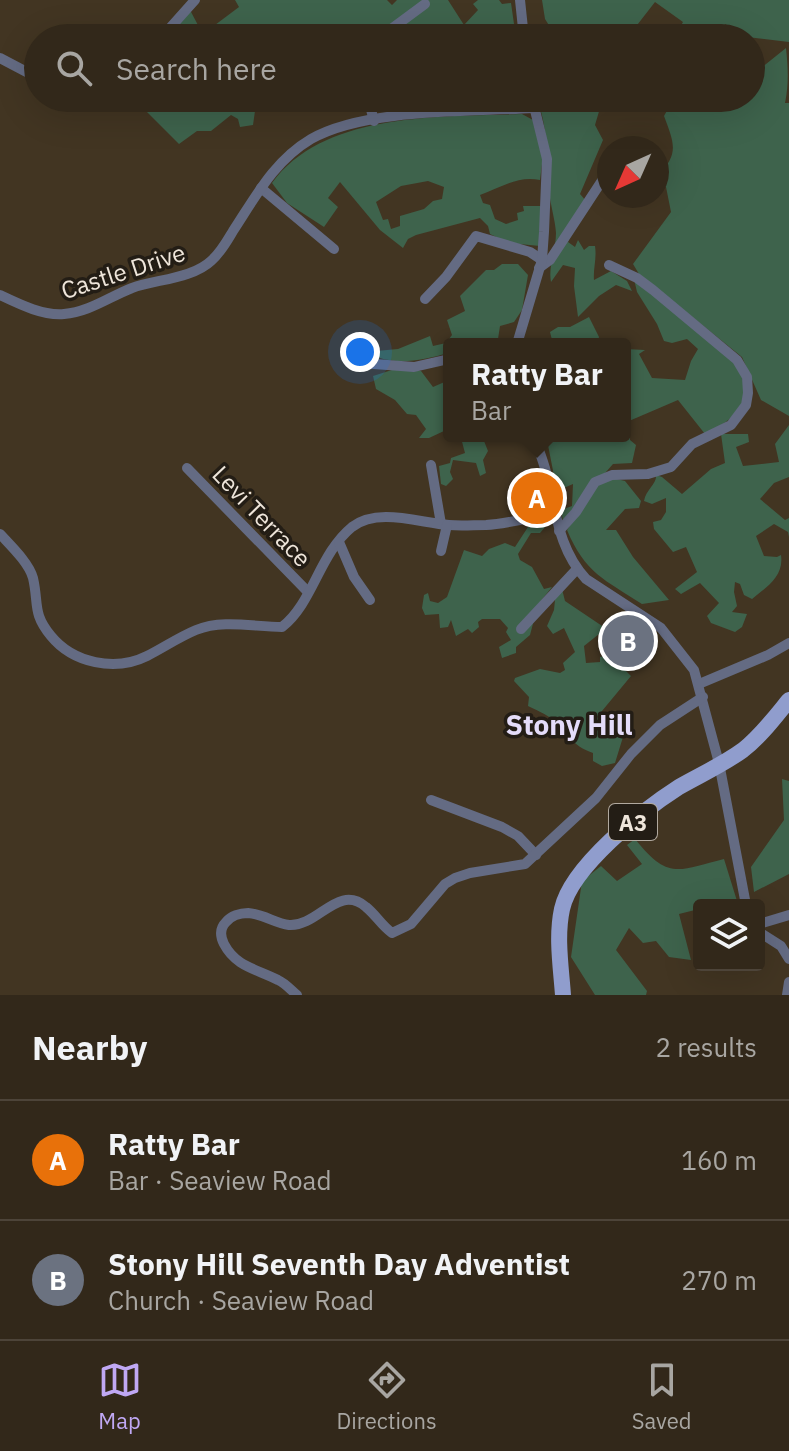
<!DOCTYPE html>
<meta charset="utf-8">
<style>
:root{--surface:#32281a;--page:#3d3427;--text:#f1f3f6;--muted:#a8a6a2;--line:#4d4439;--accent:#c0a8f4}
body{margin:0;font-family:"IBM Plex Sans",sans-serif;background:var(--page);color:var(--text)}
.controls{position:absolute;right:24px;bottom:24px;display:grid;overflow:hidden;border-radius:8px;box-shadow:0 8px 32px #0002}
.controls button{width:72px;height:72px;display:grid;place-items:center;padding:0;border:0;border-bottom:2px solid var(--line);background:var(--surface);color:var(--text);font:40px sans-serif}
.compass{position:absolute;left:597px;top:136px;width:72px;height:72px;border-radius:50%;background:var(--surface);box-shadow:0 8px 32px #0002;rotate:225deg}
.you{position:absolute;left:360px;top:352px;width:28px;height:28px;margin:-20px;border:6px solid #fff;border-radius:50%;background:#1a73e8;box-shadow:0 0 0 12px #1a73e833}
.badge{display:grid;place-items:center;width:52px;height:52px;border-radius:50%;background:var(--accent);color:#fff;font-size:26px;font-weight:700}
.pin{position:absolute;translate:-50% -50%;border:4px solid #fff;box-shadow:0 2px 8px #0006}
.popup{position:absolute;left:443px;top:338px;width:188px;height:104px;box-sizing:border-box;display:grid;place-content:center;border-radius:8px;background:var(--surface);filter:drop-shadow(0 2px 6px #0005);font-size:26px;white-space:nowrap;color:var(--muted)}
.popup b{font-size:30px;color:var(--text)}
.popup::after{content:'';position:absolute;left:50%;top:100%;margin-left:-16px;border:16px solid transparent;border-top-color:var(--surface)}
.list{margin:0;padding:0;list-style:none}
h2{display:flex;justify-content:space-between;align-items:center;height:104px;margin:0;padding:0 32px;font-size:34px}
h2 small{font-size:26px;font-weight:400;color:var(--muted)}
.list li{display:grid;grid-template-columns:52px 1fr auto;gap:24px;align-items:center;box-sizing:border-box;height:120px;padding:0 32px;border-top:2px solid var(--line)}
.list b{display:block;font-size:30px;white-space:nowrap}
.list p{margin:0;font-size:26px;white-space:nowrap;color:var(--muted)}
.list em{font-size:26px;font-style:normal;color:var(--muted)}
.icon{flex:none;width:44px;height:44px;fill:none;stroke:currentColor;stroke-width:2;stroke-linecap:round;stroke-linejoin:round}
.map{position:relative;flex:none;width:789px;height:995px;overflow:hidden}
.search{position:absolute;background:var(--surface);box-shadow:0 8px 32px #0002;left:24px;right:24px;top:24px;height:88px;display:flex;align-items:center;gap:20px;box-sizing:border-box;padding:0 28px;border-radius:44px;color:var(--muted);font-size:30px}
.sheet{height:344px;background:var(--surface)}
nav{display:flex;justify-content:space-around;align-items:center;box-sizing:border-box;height:112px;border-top:2px solid var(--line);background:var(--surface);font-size:22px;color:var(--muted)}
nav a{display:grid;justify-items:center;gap:4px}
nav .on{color:var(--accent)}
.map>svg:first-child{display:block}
</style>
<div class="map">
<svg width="789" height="995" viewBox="0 0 789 995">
<rect width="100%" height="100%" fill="#423522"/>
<g fill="#3e634c" fill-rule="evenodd">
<polygon points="235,0 387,0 392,5 397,0 448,0 464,25 478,10 473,4 478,0 499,0 502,4 511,3 516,38 165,38 190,10 200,29 215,25 239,7"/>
<polygon points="542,0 789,0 789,42 747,37 725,24 723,35 701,29 694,38 674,38 683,22 655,2 627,38 557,38 545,19"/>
<path d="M786,48C788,67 789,84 785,103H789V416L761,400L742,357L639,274L633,264L671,212L666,187L657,188V176C680,154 674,143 664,116L674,98H751V76Z"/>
<polygon points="139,98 276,98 274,105 255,111 253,125 240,127 238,119 231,115 211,131 197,131 179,144 137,102"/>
<polygon points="374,98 523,98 524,99 466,109 378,112"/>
<path d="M536,98H603L595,125L603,140L580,194L586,201L568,242L575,247L578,240L584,250L589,246H595C597,258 593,269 594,280L611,271L627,281L632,291L616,285L599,296L578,317L574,286L575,268L563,265L551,282C548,266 556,250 556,233C555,219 550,204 549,190C546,159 549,127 536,98Z"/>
<path d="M522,114L533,120L543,156L540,180C518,175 500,188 480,195L483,203L490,205L495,219L506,224L518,220L517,213L524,211L523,206H542L540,246L509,243L490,234L488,226L480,218L416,235L408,239L403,248L380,230L340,182L328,198L338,207L324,227L287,203L272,183C324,111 442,117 522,114ZM428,181L444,187L442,199L433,201L424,209L400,216V226L391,229L388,219L383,220L376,202L401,186Z"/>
<path d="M502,264H518L528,275L522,310L514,322L500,326L498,339L488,344H449V353C418,361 395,367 365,352L398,349L430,336L433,346L446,343L452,335L447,320L465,311L460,296L486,270H494Z"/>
<path d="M634,279L735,360C755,400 742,415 705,434L678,400L629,421L630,440L636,445L632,463L613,464L563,521L561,510L572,506L573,484L557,491L547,440L538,436H625V349L645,350L639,354L652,378L685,380L691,361L698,349L687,339L672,343L664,341L657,324L637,292Z"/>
<polygon points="589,317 599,337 597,344 553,344 550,332 558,327 570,327"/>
<polygon points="395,369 421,371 433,387 449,380 449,433 444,431 429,438 419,438 426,429 416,415 407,414 395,400 376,389 373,376"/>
<path d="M789,425V477L774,483L760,499L785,520L789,518V537L788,532L774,524L756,536L764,556L777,557L781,555C784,576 768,586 752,599L744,595L740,584L735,582L734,592L737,606L732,612L747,614L742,627L735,632L711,623L707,616L719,603L700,583L681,594L675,589L697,572L686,547L673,552L654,529L653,522L661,520L666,512V498L652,504L644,501C646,489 657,484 656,475L662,477L682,494L711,469L725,463L721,434H748L749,442L736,447L743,466L779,462L775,444Z"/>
<polygon points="457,436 482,436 488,451 483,460 486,473 480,476 476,463 453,460 450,472 453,479 446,486 441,484 439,466 450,463 451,458 465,453 461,438"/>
<path d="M612,478L625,481L641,501L639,508L625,509L606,530H616L633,557L669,600L642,604C605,580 585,573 567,530L596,486Z"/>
<polygon points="539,522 546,526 540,533 531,533 518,554 520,560 532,567 544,589 552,587 520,627 535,616 530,635 516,647 516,653 502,658 499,647 511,640 506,632 508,628 500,619 482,619 478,622 479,627 472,633 468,629 456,636 451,620 448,627 440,628 439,614 425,615 422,608 424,595 428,593 430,601 438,603 447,597 464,550 482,556 489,549 505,543 515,547 528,527"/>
<path d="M562,589L565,601L617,636L612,661L617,662L631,676L597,717L623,737L615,763L602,766L593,761V753C572,746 567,733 552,719C546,714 536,710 528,706L529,697L514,681L515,678L540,669L560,673L565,670L563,663L575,652L564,628L553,634L547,626L554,610L556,590ZM599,634C608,639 612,645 608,655L600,657V662L586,663L584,646Z"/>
<polygon points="782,779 789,781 789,874 754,892 751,867 784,820"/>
<path d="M635,839C668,880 677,871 724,859L737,901L699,905V909L679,914L691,960L669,957L656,941L643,943L629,928L616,950L647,991L646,995H595L571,957L582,881L601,866L617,881L642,864L627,845Z"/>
</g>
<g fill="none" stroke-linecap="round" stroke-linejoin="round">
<g stroke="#646b83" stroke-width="10">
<polyline points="520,0 524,38"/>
<polyline points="161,38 195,0"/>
<polyline points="379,38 425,4"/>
<polyline points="0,58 38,78"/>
<polyline points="104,98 121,98"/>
<polyline points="368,98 374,121"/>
<polyline points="261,188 334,249"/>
<polyline points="539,268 550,260 609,170"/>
<path d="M0,295C19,304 43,316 64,314C89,312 109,297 132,288C157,279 192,279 212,260C221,252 227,241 233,231C256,196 274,161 311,139C365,108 471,112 533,108"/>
<polyline points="425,299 446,277 476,236 530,252 542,260"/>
<polyline points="517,344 542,260 544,232 547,159 532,98"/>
<polyline points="361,363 414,367 449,359"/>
<path d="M534,436C538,448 543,460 546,472C556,510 558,549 586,579L661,628L694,670L719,763L746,905"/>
<polyline points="431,465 441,524"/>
<polyline points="187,468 307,591"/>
<polyline points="559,531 576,512 595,482 612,475 648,474 671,467 692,444 731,425 746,405 748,393 747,377 737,360 653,290 637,278 609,265"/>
<path d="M0,534C11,546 29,563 33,578C39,604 32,613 51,636C73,663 115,672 147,656C163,648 179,637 196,630C223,619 254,627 282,627C313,603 319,554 352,527C378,507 420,523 449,525C461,526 474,525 486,525C508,524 531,517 553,513"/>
<polyline points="339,542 354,577 370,600"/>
<polyline points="441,551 447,525"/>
<polyline points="521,629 577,569"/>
<polyline points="699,684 768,655 789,643"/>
<polyline points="431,800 502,827 518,836 536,855"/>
<polyline points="759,924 789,915"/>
<polyline points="759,932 781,946 789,959"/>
<path d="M297,995C291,990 285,983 278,980C257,969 236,967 224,944C220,936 220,928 226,922C231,916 240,913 248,913C263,914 275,923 289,925C318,927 338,883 366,907C376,915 381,925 392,933L411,924L445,884L455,878L470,873L525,864L596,798L631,754L660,725L703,697"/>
<polyline points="787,995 789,982"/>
</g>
<path stroke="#909dcd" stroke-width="16" d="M563,995C561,967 556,937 562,909C571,867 643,810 679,787C700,775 724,764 743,750C761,736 775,717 789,700"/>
</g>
<g text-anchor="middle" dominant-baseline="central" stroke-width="7" stroke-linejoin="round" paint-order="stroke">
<rect fill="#231d15" stroke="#b1a99f" stroke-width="2" x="609" y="804" width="48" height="36" rx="6"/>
<g font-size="22" font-weight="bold" fill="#eee5da">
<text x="633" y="822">A3</text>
</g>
<g font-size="24" fill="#eee5da" stroke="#231d15">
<text transform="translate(123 271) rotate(-18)">Castle Drive</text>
<text transform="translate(262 516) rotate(46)">Levi Terrace</text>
</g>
<g font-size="28" font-weight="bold" fill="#e4dcf9" stroke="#231d15">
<text x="569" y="724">Stony Hill</text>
</g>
</g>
</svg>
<div class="controls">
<button><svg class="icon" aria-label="layers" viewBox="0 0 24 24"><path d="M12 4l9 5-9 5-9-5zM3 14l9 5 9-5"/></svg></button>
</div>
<svg class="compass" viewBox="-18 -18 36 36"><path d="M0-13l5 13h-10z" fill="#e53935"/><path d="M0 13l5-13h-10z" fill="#a8a6a2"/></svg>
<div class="you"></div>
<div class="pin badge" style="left:537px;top:498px;background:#e8710a">A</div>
<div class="popup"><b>Ratty Bar</b>Bar</div>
<div class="pin badge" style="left:628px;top:641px;background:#6b7280">B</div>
<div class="search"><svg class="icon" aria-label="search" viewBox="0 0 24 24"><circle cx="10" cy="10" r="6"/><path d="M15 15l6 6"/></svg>Search here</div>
</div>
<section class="sheet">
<h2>Nearby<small>2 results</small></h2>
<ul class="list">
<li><span class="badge" style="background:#e8710a">A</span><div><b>Ratty Bar</b><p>Bar · Seaview Road</p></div><em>160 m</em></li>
<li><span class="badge" style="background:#6b7280">B</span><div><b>Stony Hill Seventh Day Adventist</b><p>Church · Seaview Road</p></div><em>270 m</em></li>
</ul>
</section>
<nav>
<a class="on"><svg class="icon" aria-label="map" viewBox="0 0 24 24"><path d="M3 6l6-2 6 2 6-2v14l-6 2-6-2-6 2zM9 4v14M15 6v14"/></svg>Map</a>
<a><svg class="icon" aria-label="directions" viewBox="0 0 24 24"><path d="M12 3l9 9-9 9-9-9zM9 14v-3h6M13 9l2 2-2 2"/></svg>Directions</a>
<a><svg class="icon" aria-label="saved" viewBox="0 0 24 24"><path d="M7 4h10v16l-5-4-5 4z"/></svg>Saved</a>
</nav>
